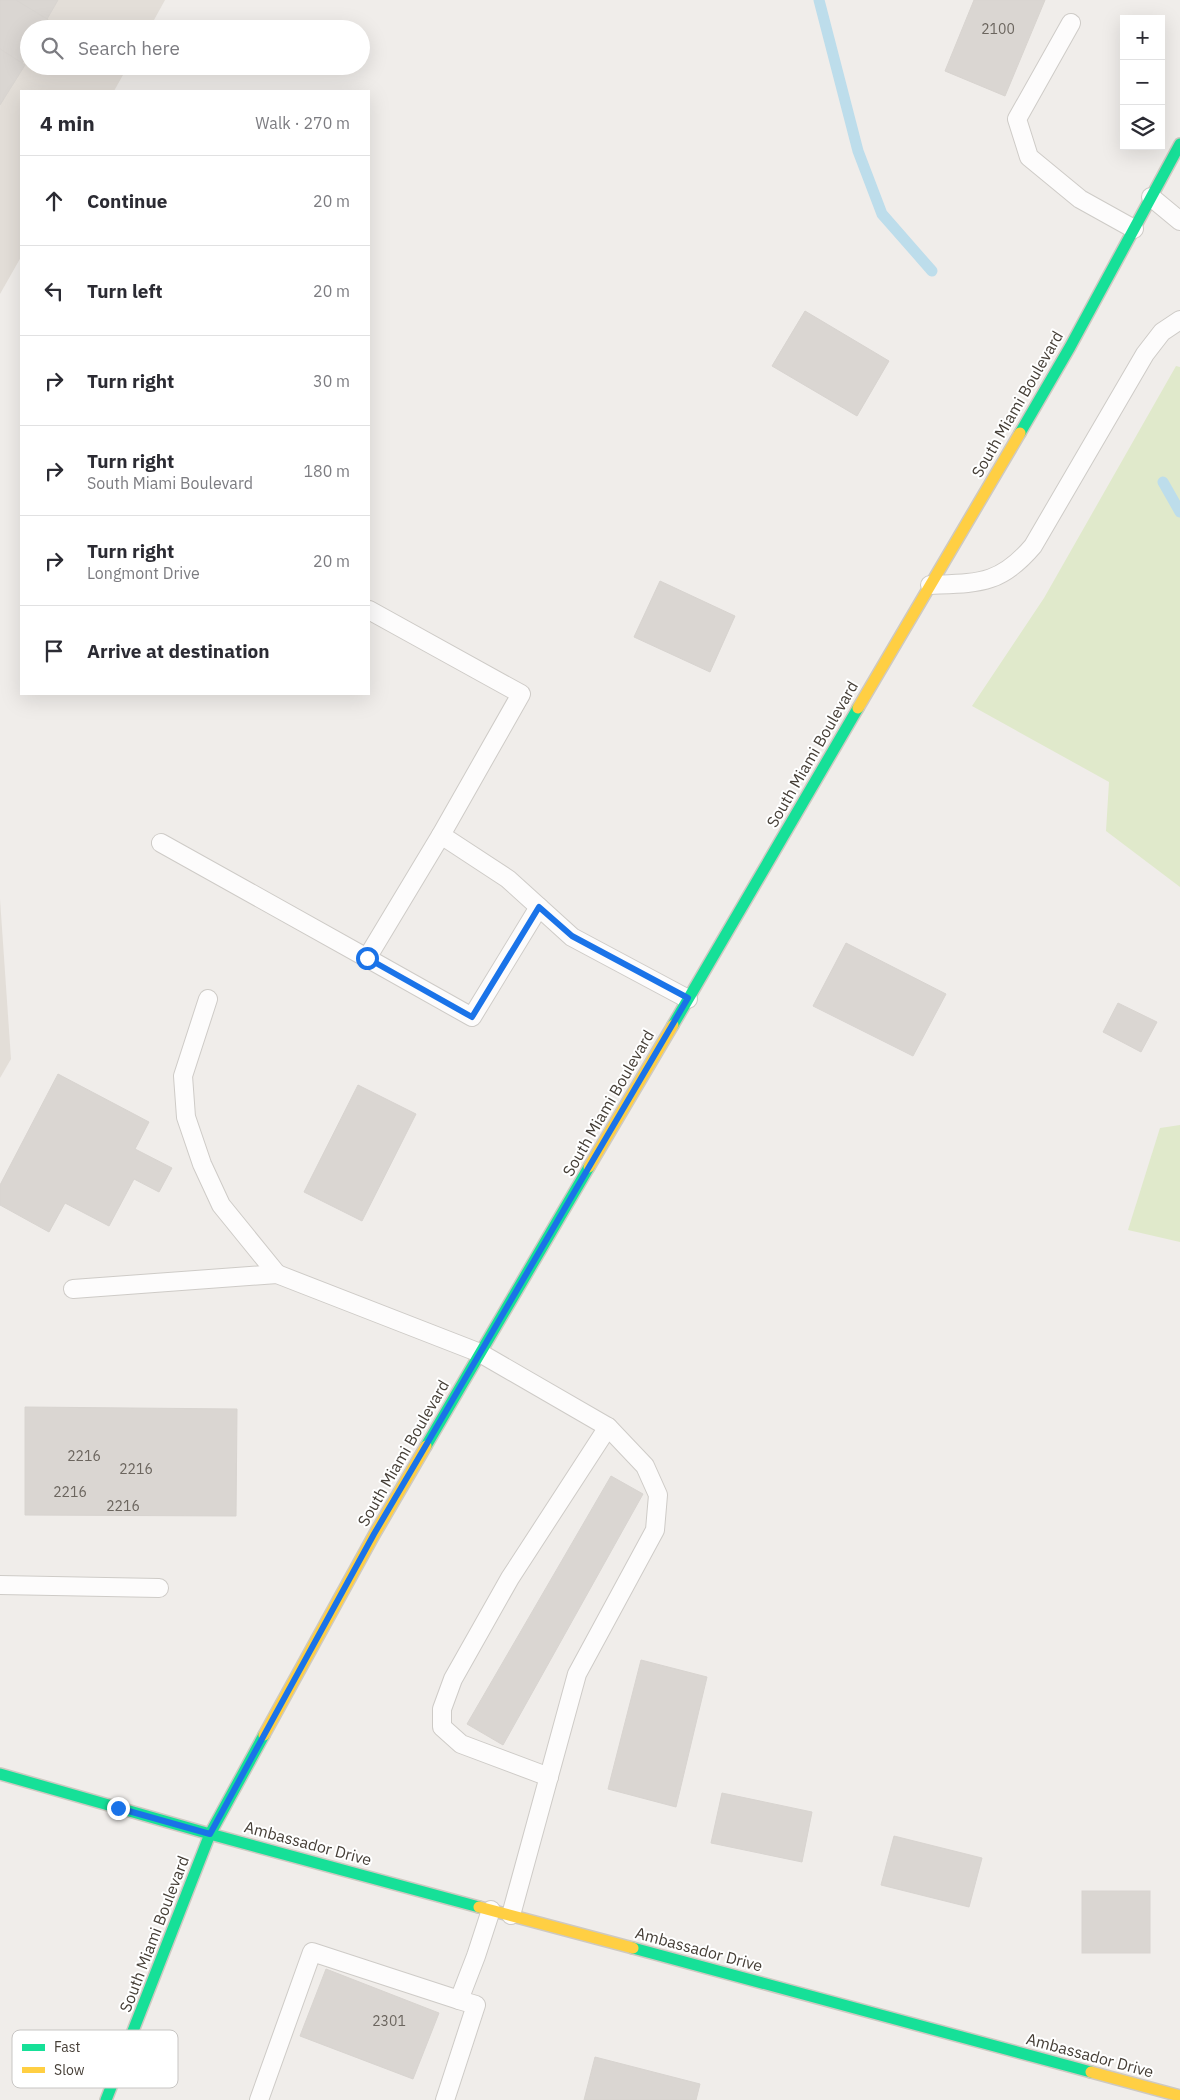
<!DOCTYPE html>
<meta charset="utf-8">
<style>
:root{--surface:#fff;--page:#f2f2f3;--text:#2b2b33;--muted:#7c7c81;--line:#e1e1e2}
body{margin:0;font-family:"IBM Plex Sans",sans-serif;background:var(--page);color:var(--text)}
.controls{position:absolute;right:15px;top:15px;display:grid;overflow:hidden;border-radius:0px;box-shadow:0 5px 20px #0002}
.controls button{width:45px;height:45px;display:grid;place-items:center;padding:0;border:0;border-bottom:1px solid var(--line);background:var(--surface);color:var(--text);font:25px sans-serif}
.stop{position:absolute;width:15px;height:15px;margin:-11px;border:4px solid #1a73e8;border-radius:50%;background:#fff}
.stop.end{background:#1a73e8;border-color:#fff;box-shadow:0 1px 5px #0008}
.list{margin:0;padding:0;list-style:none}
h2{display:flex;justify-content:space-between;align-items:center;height:65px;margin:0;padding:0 20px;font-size:21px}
h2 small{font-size:16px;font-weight:400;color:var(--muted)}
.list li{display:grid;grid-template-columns:32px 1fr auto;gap:15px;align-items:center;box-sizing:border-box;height:90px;padding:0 20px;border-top:1px solid var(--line)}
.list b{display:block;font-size:19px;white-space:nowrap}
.list p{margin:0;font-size:16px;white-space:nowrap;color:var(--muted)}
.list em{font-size:16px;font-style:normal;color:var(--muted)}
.icon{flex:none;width:28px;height:28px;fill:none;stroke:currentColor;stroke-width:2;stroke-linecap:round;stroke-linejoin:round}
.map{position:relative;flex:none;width:1180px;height:2100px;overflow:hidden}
.search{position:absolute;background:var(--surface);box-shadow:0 5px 20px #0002;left:20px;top:20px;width:350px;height:55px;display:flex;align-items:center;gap:12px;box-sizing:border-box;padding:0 18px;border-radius:28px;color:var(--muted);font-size:19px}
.panel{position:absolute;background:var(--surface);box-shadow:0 5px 20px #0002;left:20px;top:90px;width:350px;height:605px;border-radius:0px}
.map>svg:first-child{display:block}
</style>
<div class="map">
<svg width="1180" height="2100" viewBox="0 0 1180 2100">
<rect width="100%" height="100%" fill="#f0edea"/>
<g fill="#e3ded8">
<polygon points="0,0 165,0 149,29 29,29 29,66 128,66 114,91 21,91 21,257 0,294"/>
<polygon points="0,899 11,1059 0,1078"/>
</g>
<g fill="#e0e9cb">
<polygon points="1176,366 1180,367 1180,887 1106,831 1109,782 972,706 1044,598"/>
<polygon points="1180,1125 1180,1242 1128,1230 1160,1128"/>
</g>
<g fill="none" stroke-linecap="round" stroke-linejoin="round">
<g stroke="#bdddeb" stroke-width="11">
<polyline points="819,0 858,151 882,214 932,271"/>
<polyline points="1163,482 1180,512"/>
</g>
</g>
<g fill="#dad6d2" stroke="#d8d4d0">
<polygon points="0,0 16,0 48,19 43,29 29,29 29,52 22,63 0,49"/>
<polygon points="16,0 58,0 47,19"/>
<polygon points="974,0 1045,0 1005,96 945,71"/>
<polygon points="0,49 25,65 0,105"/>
<polygon points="805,311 889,361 857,416 772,366"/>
<polygon points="660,581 735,616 710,672 634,637"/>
<polygon points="846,943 946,994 913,1056 813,1006"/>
<polygon points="1118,1003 1157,1022 1141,1052 1103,1032"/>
<polygon points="58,1074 149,1122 135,1149 172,1168 159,1192 134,1179 109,1226 65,1203 49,1232 0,1205 0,1185"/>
<polygon points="358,1085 416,1114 362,1221 304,1192"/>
<polygon points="25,1407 237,1409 236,1516 25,1515"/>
<polygon points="611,1476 643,1494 503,1745 467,1724"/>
<polygon points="641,1660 707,1677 676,1807 608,1789"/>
<polygon points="722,1793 812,1812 802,1862 711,1843"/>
<polygon points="894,1836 982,1858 969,1907 881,1885"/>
<rect x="1082" y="1891" width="68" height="62"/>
<polygon points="326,1969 439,2013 413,2079 300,2036"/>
<polygon points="595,2057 700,2084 696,2100 584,2100"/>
</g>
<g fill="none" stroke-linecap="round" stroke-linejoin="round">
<g stroke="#cecbc7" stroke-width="20">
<g id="lane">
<polyline points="1071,23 1017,119 1029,157 1080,199 1134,229"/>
<polyline points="1151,197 1180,221"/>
<path d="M930,585C978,583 1000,585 1033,546L1145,354L1162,332L1180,320"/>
<polyline points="369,610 521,694 441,835"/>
<polyline points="161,843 367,958 441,835 508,879 572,937 688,999"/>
<polyline points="367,958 472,1017 539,907"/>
<polyline points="208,999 183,1076 186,1117 202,1164 221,1205 277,1274"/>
<polyline points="73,1289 277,1274 480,1353 608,1427 645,1466 658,1495 655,1530 577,1674 511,1915"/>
<polyline points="0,1585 159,1588"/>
<polyline points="549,1777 461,1744 442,1727 442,1709 453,1679 510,1578 608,1427"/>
<polyline points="259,2100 312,1952 459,2000 476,1956 491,1910"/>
<polyline points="445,2100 476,2005 459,2000"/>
</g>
</g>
<g stroke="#cec9c1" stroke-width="14">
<g id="fast">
<polyline points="1020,433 1070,347 1180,144"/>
<polyline points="673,1025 858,708"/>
<polyline points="426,1446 589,1167"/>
<polyline points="0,1774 210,1834 479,1907"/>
<polyline points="633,1948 1091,2072"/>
<polyline points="106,2100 210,1834 264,1735"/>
</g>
</g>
<g stroke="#cec9c1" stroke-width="14">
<g id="slow">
<polyline points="858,708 1020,433"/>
<polyline points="589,1167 673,1025"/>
<polyline points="264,1735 374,1535 426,1446"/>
<polyline points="479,1907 633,1948"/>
<polyline points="1091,2072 1180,2096"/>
</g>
</g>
<use href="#lane" stroke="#fdfcfc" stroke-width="18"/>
<use href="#fast" stroke="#16e098" stroke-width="11"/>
<use href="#slow" stroke="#ffcf43" stroke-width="11"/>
</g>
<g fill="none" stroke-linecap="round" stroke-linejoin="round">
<polyline stroke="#1a73e8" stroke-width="6" points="118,1808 210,1834 374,1534 688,998 572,936 539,907 472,1017 367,958"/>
</g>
<g text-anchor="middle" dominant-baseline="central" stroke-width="4" stroke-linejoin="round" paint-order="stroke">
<g font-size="14" fill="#6b655e">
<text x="998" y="29">2100</text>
<text x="84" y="1456">2216</text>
<text x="136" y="1469">2216</text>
<text x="70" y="1492">2216</text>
<text x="123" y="1506">2216</text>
<text x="389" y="2021">2301</text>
</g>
<g font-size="16" fill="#453e36" stroke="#fff">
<text transform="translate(1017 404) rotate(-60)">South Miami Boulevard</text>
<text transform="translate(812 754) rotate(-60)">South Miami Boulevard</text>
<text transform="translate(608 1103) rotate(-60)">South Miami Boulevard</text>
<text transform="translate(403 1453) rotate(-60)">South Miami Boulevard</text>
<text transform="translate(308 1843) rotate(15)">Ambassador Drive</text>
<text transform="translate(154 1934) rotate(-69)">South Miami Boulevard</text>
<text transform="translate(699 1949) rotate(15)">Ambassador Drive</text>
<text transform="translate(1090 2055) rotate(15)">Ambassador Drive</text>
</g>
</g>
<rect x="12" y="2030" width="166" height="58" rx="8" fill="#fff" stroke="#c7c5c3" stroke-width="1"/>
<rect x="22" y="2044" width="23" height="7" fill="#16e098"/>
<rect x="22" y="2067" width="23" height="6" fill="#ffcf43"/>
<g font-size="14" fill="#453e36">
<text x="54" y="2052">Fast</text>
<text x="54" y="2075">Slow</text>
</g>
</svg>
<div class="controls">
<button>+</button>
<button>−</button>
<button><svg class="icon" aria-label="layers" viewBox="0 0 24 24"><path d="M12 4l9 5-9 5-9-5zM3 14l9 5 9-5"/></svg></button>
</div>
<div class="stop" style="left:367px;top:958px"></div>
<div class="stop end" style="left:118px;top:1808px"></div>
<div class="search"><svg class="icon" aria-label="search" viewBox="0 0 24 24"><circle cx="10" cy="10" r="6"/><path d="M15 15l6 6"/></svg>Search here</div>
<section class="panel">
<h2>4 min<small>Walk · 270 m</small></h2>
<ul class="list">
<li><svg class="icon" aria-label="ahead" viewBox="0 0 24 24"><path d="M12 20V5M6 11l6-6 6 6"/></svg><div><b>Continue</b></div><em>20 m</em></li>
<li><svg class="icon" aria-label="left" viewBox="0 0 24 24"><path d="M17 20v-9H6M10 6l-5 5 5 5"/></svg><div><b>Turn left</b></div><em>20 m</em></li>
<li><svg class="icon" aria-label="right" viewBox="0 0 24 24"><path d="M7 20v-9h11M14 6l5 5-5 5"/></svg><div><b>Turn right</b></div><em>30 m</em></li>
<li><svg class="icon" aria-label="right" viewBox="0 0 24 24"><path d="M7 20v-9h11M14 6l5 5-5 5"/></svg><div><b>Turn right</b><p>South Miami Boulevard</p></div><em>180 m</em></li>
<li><svg class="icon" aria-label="right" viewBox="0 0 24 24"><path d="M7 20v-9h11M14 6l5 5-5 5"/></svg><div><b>Turn right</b><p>Longmont Drive</p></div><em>20 m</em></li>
<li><svg class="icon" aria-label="arrive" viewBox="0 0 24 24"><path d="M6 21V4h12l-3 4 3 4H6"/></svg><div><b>Arrive at destination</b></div></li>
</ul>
</section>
</div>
